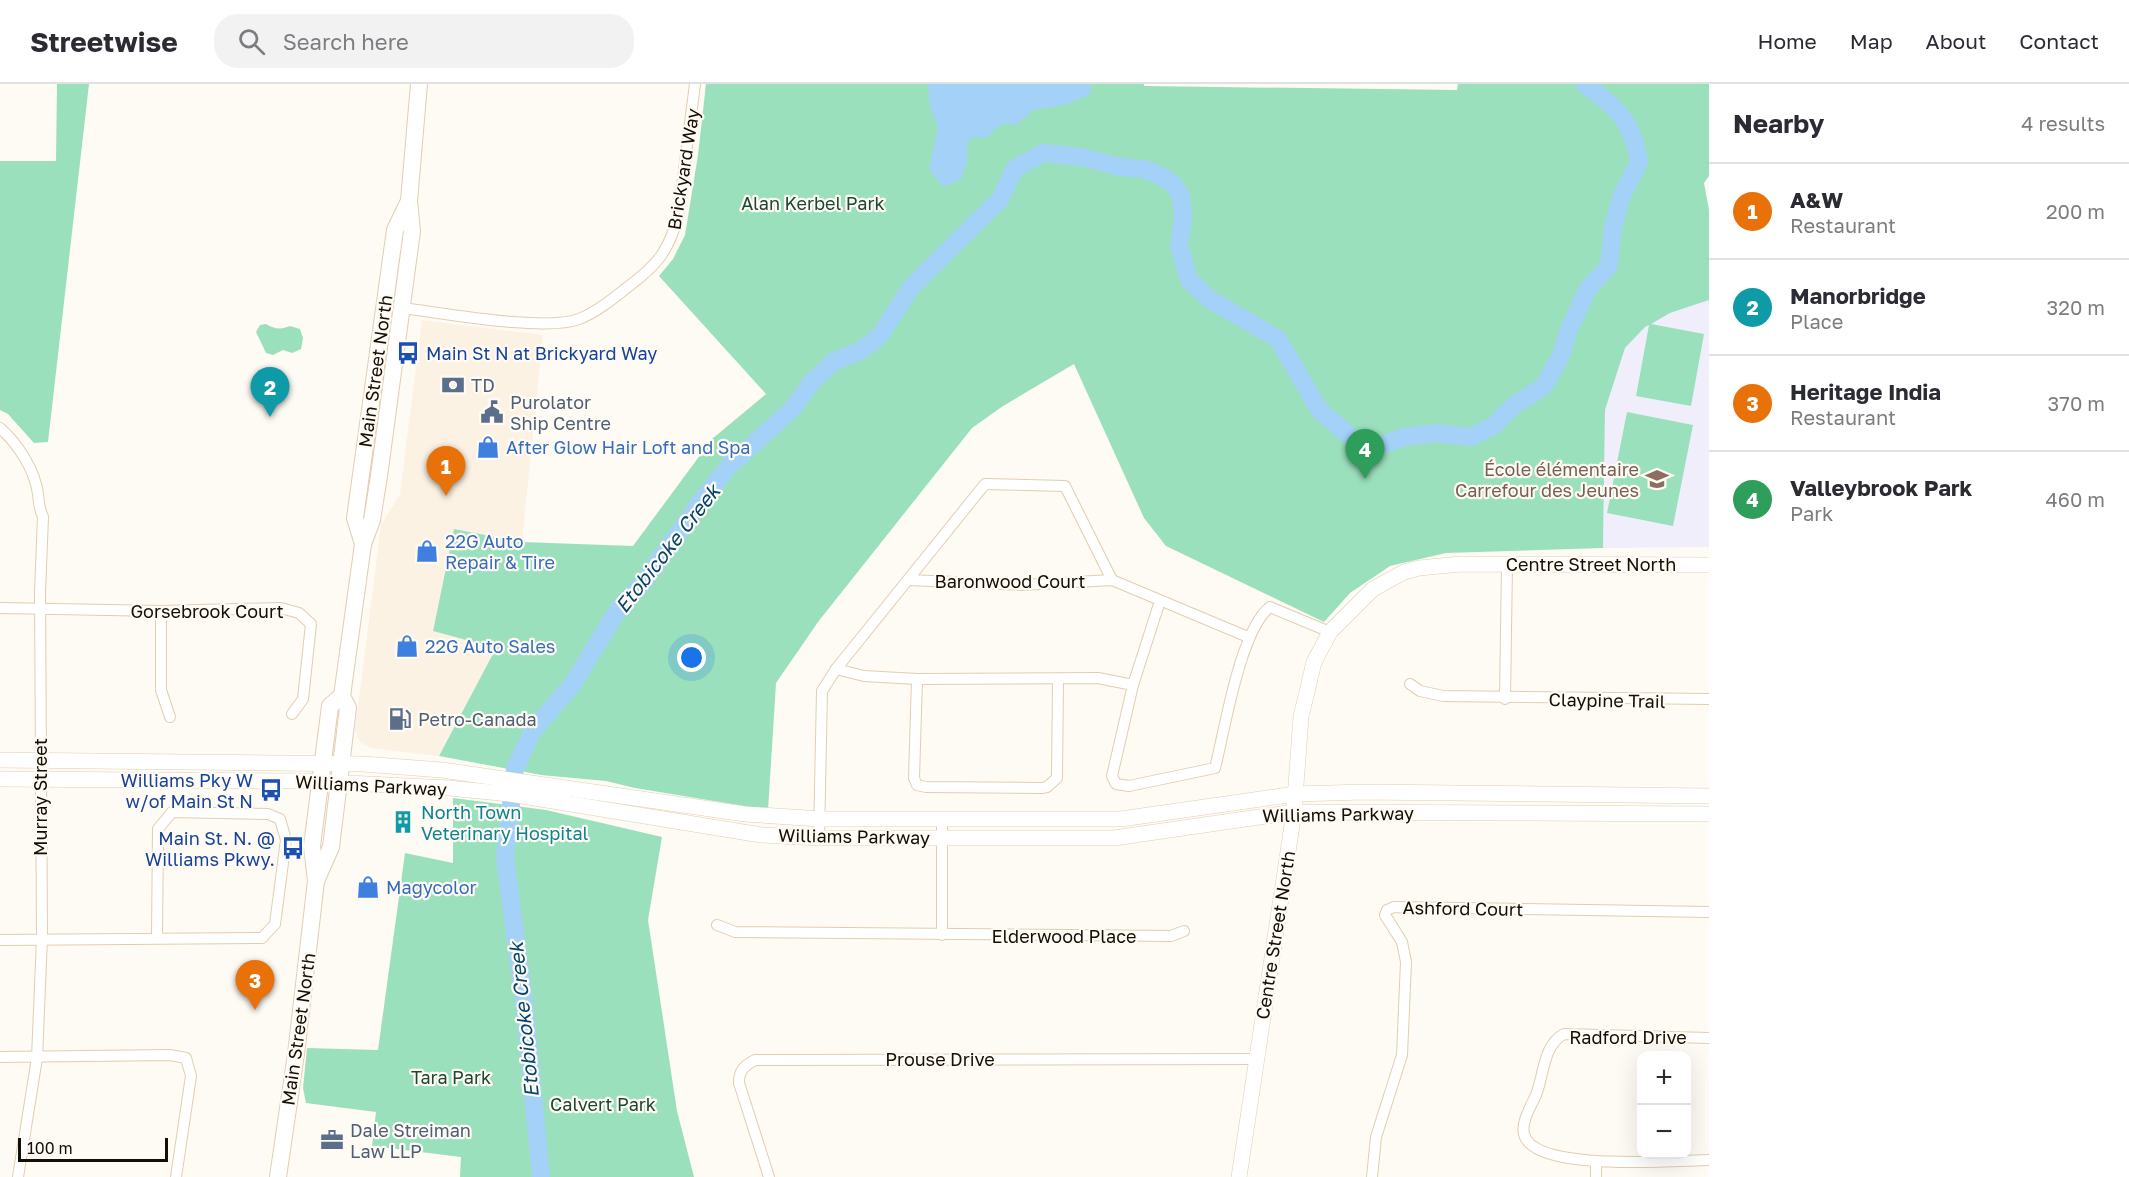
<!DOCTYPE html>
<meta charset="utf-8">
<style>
:root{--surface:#fff;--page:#f2f2f3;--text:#2b2b33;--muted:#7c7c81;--line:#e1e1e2;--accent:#616ce4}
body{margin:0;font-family:"Golos Text",sans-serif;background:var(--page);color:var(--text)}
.controls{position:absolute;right:18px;bottom:18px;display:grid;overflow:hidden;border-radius:12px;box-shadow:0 6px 24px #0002}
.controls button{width:54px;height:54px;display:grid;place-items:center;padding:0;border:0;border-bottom:2px solid var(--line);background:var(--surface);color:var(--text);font:30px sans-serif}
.scale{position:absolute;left:18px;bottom:15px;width:150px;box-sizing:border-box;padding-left:6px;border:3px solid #140e05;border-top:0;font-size:16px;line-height:21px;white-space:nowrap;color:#140e05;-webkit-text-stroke:4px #fefaf4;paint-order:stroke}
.you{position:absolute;left:692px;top:574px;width:21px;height:21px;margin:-15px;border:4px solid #fff;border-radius:50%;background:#1a73e8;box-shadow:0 0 0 9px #1a73e833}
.badge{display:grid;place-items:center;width:39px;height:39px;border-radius:50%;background:var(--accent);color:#fff;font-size:20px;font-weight:700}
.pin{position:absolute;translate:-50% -50px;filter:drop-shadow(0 2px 3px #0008)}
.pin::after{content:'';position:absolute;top:32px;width:21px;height:18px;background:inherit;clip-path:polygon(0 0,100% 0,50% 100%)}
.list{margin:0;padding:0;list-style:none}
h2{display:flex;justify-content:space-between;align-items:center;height:78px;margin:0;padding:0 24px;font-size:26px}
h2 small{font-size:20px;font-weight:400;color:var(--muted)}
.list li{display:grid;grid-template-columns:39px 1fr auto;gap:18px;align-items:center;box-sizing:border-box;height:96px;padding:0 24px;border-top:2px solid var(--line)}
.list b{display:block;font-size:22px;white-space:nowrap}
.list p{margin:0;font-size:20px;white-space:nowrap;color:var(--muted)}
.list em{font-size:20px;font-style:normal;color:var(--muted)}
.icon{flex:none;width:33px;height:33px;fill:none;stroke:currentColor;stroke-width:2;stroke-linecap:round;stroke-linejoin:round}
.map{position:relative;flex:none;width:1709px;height:1093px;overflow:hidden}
header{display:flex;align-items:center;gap:36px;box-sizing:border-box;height:84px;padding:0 30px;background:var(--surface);border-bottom:2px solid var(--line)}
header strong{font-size:28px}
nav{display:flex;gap:33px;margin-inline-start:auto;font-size:21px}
.search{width:420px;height:54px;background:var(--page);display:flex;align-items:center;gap:15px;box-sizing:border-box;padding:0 21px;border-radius:24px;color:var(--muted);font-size:22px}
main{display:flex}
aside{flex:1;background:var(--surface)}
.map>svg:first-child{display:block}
</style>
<header>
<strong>Streetwise</strong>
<div class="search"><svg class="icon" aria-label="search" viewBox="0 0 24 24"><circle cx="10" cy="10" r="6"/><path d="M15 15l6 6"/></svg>Search here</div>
<nav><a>Home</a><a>Map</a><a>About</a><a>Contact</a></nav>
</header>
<main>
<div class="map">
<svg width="1709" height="1093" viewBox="0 0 1709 1093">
<rect width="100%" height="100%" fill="#fefaf4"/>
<polygon fill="#fbf2e3" points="422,236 543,251 522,458 454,445 433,547 496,563 439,672 371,664 360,658 355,646 381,441 400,410"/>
<polygon fill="#f1eefc" points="1709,216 1709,463 1603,464 1605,326 1625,264 1644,243 1670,229"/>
<g fill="#9be0bd">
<polygon points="57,0 89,0 48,358 34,359 8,330 0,326 0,77 56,77"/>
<polygon points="706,0 1144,0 1144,2 1457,6 1458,0 1709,0 1709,92 1704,99 1709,126 1709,216 1670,229 1651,240 1704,250 1691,322 1636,312 1649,241 1645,243 1625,264 1605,326 1603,464 1446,469 1390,482 1350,509 1324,538 1166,462 1144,434 1074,280 1003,322 972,344 818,538 776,599 768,726 635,704 606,697 541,691 439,672 496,564 433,547 454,445 522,458 633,462 712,355 766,310 659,192 673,175 685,151 698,71"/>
<path d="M266,240C274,245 281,246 290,242L300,245L303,254L301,265L292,269L283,266L273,271L266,269L256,248L260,241Z"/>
<polygon points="1627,328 1693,341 1673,442 1607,429"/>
<polygon points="453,714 546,726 662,753 648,836 677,1027 694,1093 460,1093 461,1073 372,1062 376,1028 306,1019 303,1004 307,964 378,966 405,769 453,779"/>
</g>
<path fill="#a4d1f7" d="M928,0H1090L1091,2L1089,11L1064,21L1033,26L1016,41C1001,36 996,44 987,54L972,53L967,60V78L961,95L943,103L929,85L938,43L930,22Z"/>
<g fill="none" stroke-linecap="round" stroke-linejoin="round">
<path stroke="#a4d1f7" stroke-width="18" d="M541,1093L524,917L505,774L515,684L533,646L572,601L619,524L642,500L701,417L729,382L791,326L812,298L834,277L862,266L881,250L911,203L1000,115L1015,84L1043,69L1083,73L1120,83L1144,85L1163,93L1173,100L1181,111L1183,134L1179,162L1189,196L1209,215L1278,255L1320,327L1355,356L1380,362L1404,353L1437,349L1471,353L1493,342L1513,322L1544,302L1562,269L1568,248L1588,204L1609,182L1613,143L1622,111L1639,78C1633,36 1616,24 1585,0"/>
<g stroke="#e1ceb1" stroke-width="12">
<g id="street">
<path d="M402,224C443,229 545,248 579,235C597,228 614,214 629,202C657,181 668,168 678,133L695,0"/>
<path d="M0,344C18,360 35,386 38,410C39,419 39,425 43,433L40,508L42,854L37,974L18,1093"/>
<polyline points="909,496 1022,501 1112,496 1248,553"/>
<path d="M1160,517L1133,601L1112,692L1116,700L1129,702L1215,684C1225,645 1240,546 1270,523L1330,548"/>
<polyline points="0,524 161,527 281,524 299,529 311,540 303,615 292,630"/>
<polyline points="161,527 161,606 170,633"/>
<polyline points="836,585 864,592 917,595 1098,594 1133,601"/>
<polyline points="917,595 914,694 917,701 926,703 1042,704 1047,703 1057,694 1058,596"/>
<polyline points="1410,600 1420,607 1443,612 1709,615"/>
<polyline points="1505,615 1507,480"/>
<polyline points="942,737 942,851"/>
<polyline points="819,754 822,607 836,585 985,400 1065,402 1112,496"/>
<polyline points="717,841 735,848 1171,852 1184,847"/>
<polyline points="0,856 262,854 275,840 286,756 280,735 268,730 172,728 158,745 157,853"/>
<path d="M1709,954L1564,950C1543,961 1544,991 1536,1011C1531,1022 1521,1038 1524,1050C1533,1089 1677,1076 1709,1076"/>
<polyline points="0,973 170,971 186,974 191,992 176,1093"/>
<polyline points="1596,1077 1596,1093"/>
<path d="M769,1093L739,999C739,986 744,982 755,976L1255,975"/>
<polyline points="1372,1093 1376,1053 1402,971 1406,878 1402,858 1385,831 1387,826 1394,823 1709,828"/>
</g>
</g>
<g stroke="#e1ceb1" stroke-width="16">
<g id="secondary">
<polyline points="0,676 363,680 442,686 745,730 820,735 1121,735 1295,710 1365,708 1709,712"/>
<polyline points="0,695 306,697 449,704 510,710 761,751 819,754 1114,754 1294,728 1709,730"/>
<polyline points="1239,1093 1294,728 1301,633 1314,578 1330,548 1373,505 1404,488 1419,484 1461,480 1709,481"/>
</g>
</g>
<g stroke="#e1ceb1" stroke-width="18">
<g id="primary">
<polyline points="363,460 355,434 395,146 409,117"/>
<polyline points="316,797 331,763 348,624 342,612 363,460 372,436 379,392 412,147 409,117 419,0"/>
<polyline points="278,1093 296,970 316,797 312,762 330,622 342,612"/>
</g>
</g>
<use href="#street" stroke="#fff" stroke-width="10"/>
<use href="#secondary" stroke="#fff" stroke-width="15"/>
<use href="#primary" stroke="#fff" stroke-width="16"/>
</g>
<defs>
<g id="bus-bare" transform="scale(1.8)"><path d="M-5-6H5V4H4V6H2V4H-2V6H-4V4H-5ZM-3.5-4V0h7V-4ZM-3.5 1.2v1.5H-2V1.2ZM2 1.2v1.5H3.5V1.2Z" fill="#1a4fb4" stroke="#fefaf4" stroke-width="2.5" paint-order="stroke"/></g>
<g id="bank-bare" transform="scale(1.8)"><path d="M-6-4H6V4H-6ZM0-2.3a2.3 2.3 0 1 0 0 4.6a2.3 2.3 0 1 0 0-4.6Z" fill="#5c6f8a" stroke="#fefaf4" stroke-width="2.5" paint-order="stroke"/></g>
<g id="civic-bare" transform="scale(1.8)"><path d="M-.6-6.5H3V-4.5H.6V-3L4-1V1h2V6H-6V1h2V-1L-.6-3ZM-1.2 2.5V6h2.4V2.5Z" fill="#5c6f8a" stroke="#fefaf4" stroke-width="2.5" paint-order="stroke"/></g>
<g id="shop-bare" transform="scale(1.8)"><path d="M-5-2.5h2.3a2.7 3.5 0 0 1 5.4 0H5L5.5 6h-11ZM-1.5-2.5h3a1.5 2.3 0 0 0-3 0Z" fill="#3f7fe0" stroke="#fefaf4" stroke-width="2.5" paint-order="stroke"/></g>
<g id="school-bare" transform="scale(1.8)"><path d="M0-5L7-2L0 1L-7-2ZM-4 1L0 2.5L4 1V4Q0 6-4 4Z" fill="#8d6e63" stroke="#fefaf4" stroke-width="2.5" paint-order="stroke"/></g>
<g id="fuel-bare" transform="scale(1.8)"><path d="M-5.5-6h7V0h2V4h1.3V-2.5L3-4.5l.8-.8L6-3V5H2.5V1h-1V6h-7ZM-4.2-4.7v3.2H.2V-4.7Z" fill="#5c6f8a" stroke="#fefaf4" stroke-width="2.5" paint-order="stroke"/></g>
<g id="building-bare" transform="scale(1.8)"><path d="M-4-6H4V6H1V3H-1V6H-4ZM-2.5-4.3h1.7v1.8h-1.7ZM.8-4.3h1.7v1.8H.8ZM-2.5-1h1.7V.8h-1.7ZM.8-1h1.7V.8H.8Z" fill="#0f9aa8" stroke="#fefaf4" stroke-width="2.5" paint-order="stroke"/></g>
<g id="office-bare" transform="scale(1.8)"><path d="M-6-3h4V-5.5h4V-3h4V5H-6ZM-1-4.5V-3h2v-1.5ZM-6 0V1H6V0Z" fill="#5c6f8a" stroke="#fefaf4" stroke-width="2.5" paint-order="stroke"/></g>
</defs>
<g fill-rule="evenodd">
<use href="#bus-bare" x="408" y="269"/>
<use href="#bank-bare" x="453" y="301"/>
<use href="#civic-bare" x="492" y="328"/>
<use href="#shop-bare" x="488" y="363"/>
<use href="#school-bare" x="1657" y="395"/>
<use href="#shop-bare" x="427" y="467"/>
<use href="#shop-bare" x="407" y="562"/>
<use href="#fuel-bare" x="400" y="635"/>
<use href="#bus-bare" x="271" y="706"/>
<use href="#building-bare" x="403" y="738"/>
<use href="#bus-bare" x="293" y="764"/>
<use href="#shop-bare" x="368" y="803"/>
<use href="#office-bare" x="332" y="1056"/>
</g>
<g text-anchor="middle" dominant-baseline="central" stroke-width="4.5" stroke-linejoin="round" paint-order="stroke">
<g font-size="18" fill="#140e05" stroke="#fefaf4">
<text transform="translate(683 85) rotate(-81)">Brickyard Way</text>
<text transform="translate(375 287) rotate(-82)">Main Street North</text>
<text x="1591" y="480">Centre Street North</text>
<text x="1010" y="497">Baronwood Court</text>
<text x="207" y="527">Gorsebrook Court</text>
<text transform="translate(1607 616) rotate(1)">Claypine Trail</text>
<text transform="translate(371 701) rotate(3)">Williams Parkway</text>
<text transform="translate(40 713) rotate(-90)">Murray Street</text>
<text transform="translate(1338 730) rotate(-1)">Williams Parkway</text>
<text transform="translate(854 752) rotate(1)">Williams Parkway</text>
<text transform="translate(1463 824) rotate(1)">Ashford Court</text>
<text transform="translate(1275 851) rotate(-81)">Centre Street North</text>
<text x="1064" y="852">Elderwood Place</text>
<text transform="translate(298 945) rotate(-82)">Main Street North</text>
<text x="1628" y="953">Radford Drive</text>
<text x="940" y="975">Prouse Drive</text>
</g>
<g font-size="18" fill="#1c4734" stroke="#fefaf4">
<text x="813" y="119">Alan Kerbel Park</text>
<text x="451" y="993">Tara Park</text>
<text x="603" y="1020">Calvert Park</text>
</g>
<g font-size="18" fill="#164399" stroke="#fefaf4" text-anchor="end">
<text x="426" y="269" text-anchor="start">Main St N at Brickyard Way</text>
<text x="253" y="696">Williams Pky W<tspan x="253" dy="21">w/of Main St N</tspan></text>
<text x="275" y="754">Main St. N. @<tspan x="275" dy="21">Williams Pkwy.</tspan></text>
</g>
<g font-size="18" fill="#4e5e75" stroke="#fefaf4" text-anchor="start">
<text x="471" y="301">TD</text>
<text x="510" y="318">Purolator<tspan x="510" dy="21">Ship Centre</tspan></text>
<text x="418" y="635">Petro-Canada</text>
<text x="350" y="1046">Dale Streiman<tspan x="350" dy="21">Law LLP</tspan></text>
</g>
<g font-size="18" fill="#366cbe" stroke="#fefaf4" text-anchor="start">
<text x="506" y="363">After Glow Hair Loft and Spa</text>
<text x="445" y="457">22G Auto<tspan x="445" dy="21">Repair &amp; Tire</tspan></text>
<text x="425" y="562">22G Auto Sales</text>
<text x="386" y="803">Magycolor</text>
</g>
<g font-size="18" fill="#785e54" stroke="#fefaf4" text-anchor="end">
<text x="1639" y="385">École élémentaire<tspan x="1639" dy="21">Carrefour des Jeunes</tspan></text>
</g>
<g font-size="18" fill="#0d838f" stroke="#fefaf4" text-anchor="start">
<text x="421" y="728">North Town<tspan x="421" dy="21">Veterinary Hospital</tspan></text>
</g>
<g font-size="20" font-style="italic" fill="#05456c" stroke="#fefaf4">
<text transform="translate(667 464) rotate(-52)">Etobicoke Creek</text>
<text transform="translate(523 936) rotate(-96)">Etobicoke Creek</text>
</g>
</g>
</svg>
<div class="controls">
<button>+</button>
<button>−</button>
</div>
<div class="scale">100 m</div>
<div class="you"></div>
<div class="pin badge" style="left:446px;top:412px;background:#e8710a">1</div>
<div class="pin badge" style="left:270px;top:333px;background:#0f9aa8">2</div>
<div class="pin badge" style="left:255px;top:926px;background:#e8710a">3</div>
<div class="pin badge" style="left:1365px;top:395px;background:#2e9e5b">4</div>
</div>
<aside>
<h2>Nearby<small>4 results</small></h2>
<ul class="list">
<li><span class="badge" style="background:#e8710a">1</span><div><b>A&amp;W</b><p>Restaurant</p></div><em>200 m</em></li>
<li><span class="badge" style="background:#0f9aa8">2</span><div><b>Manorbridge</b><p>Place</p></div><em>320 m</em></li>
<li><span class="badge" style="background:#e8710a">3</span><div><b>Heritage India</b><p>Restaurant</p></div><em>370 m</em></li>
<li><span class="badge" style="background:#2e9e5b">4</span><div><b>Valleybrook Park</b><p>Park</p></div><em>460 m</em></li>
</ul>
</aside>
</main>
